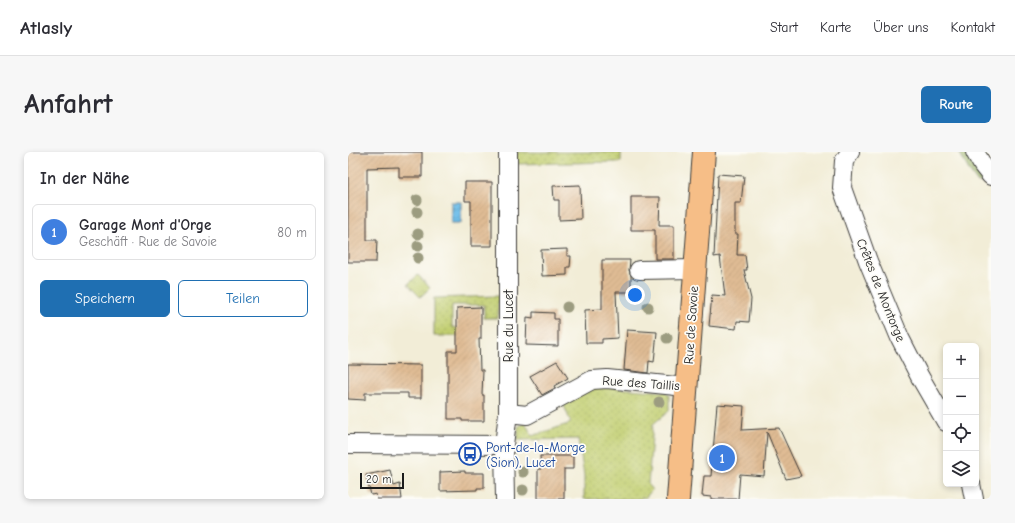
<!DOCTYPE html>
<html lang="de">
<meta charset="utf-8">
<style>
:root{--surface:#fff;--page:#f7f7f7;--text:#2b2b33;--muted:#7c7c81;--line:#e1e1e2;--accent:#1f6fb2}
body{margin:0;font-family:"Comic Neue",sans-serif;background:var(--page);color:var(--text)}
.controls{position:absolute;right:12px;bottom:12px;display:grid;overflow:hidden;border-radius:6px;box-shadow:0 2px 6px #0003}
.controls button{width:36px;height:36px;display:grid;place-items:center;padding:0;border:0;border-bottom:1px solid var(--line);background:var(--surface);color:var(--text);font:20px sans-serif}
.scale{position:absolute;left:12px;bottom:10px;width:44px;box-sizing:border-box;padding-left:4px;border:2px solid #1c1c1c;border-top:0;font-size:11px;line-height:14px;white-space:nowrap;color:#1c1c1c;-webkit-text-stroke:3px #fdfcf7;paint-order:stroke}
.you{position:absolute;left:287px;top:143px;width:14px;height:14px;margin:-10px;border:3px solid #fff;border-radius:50%;background:#1a73e8;box-shadow:0 0 0 6px #1a73e833}
.badge{display:grid;place-items:center;width:26px;height:26px;border-radius:50%;background:var(--accent);color:#fff;font-size:13px;font-weight:700}
.pin{position:absolute;translate:-50% -50%;border:2px solid #fff;box-shadow:0 1px 4px #0006}
.list{margin:0;padding:0;list-style:none}
h2{display:flex;justify-content:space-between;align-items:center;height:52px;margin:0;padding:0 16px;font-size:17px}
h2 small{font-size:13px;font-weight:400;color:var(--muted)}
.list li{display:grid;grid-template-columns:26px 1fr auto;gap:12px;align-items:center;box-sizing:border-box;height:56px;margin:0 8px 8px;padding:0 8px;border:1px solid var(--line);border-radius:6px}
.list b{display:block;font-size:15px;white-space:nowrap}
.list p{margin:0;font-size:13px;white-space:nowrap;color:var(--muted)}
.list em{font-size:13px;font-style:normal;color:var(--muted)}
.actions{display:flex;gap:8px;padding:12px 16px}
.actions a{flex:1;padding:9px 0;border:1px solid var(--accent);border-radius:6px;text-align:center;font-size:14px;color:var(--accent)}
.actions .main{background:var(--accent);color:#fff}
.icon{flex:none;width:22px;height:22px;fill:none;stroke:currentColor;stroke-width:2;stroke-linecap:round;stroke-linejoin:round}
.map{position:relative;flex:none;width:643px;height:347px;overflow:hidden;border-radius:6px}
header{display:flex;align-items:center;gap:24px;box-sizing:border-box;height:56px;padding:0 20px;background:var(--surface);border-bottom:1px solid var(--line)}
header strong{font-size:19px}
nav{display:flex;gap:22px;margin-inline-start:auto;font-size:14px}
.intro{display:flex;align-items:center;justify-content:space-between;box-sizing:border-box;height:96px;padding:0 24px}
h1{margin:0;font-size:28px}
.button{padding:10px 18px;border-radius:6px;background:var(--accent);color:#fff;font-size:14px;font-weight:700}
main{display:flex;gap:24px;padding:0 24px}
aside{flex:1;background:var(--surface);border-radius:6px;box-shadow:0 2px 6px #0003}
.map>svg:first-child{display:block}
</style>
<header>
<strong>Atlasly</strong>
<nav><a>Start</a><a>Karte</a><a>Über uns</a><a>Kontakt</a></nav>
</header>
<div class="intro"><h1>Anfahrt</h1><a class="button">Route</a></div>
<main>
<aside>
<h2>In der Nähe<small></small></h2>
<ul class="list">
<li><span class="badge" style="background:#3f7fe0">1</span><div><b>Garage Mont d'Orge</b><p>Geschäft · Rue de Savoie</p></div><em>80 m</em></li>
</ul>
<div class="actions"><a class="main">Speichern</a><a>Teilen</a></div>
</aside>
<div class="map">
<svg width="643" height="347" viewBox="0 0 643 347">
<defs>
<pattern id="grass-dots" width="8" height="8" patternUnits="userSpaceOnUse"><rect width="8" height="8" fill="#c1ce70"/><path d="M2 2h.1M6 6h.1" fill="none" stroke="#a5b060" stroke-width="1.8" stroke-linecap="round"/></pattern>
<pattern id="forest-firs" width="22" height="20" patternUnits="userSpaceOnUse"><rect width="22" height="20" fill="#98b162"/><path d="M5 1l3.5 6h-7zM16 11l3.5 6h-7z" fill="#7b8f50"/></pattern>
<pattern id="park-crowns" width="20" height="18" patternUnits="userSpaceOnUse"><rect width="20" height="18" fill="#c1ce70"/><path d="M2 6a3 3 0 1 1 6 0M12 15a3 3 0 1 1 6 0" fill="none" stroke="#a5b060"/></pattern>
<pattern id="water-waves" width="16" height="10" patternUnits="userSpaceOnUse"><rect width="16" height="10" fill="#6ebee9"/><path d="M0 5q4-4 8 0t8 0" fill="none" stroke="#5fa3c7"/></pattern>
<pattern id="building-hatch" width="6" height="6" patternUnits="userSpaceOnUse"><rect width="6" height="6" fill="#e0bc94"/><path d="M-1 1l2-2M0 6l6-6M5 7l2-2" fill="none" stroke="#c0a17f"/></pattern>
</defs>
<rect width="100%" height="100%" fill="#fdfcf7"/>
<filter id="ink" filterUnits="userSpaceOnUse"><feTurbulence type="fractalNoise" baseFrequency=".025" numOctaves="2"/><feDisplacementMap in="SourceGraphic" scale="8" xChannelSelector="R" yChannelSelector="G"/><feConvolveMatrix kernelMatrix="1 2 1 2 8 2 1 2 1" color-interpolation-filters="sRGB"/></filter>
<filter id="wash" filterUnits="userSpaceOnUse"><feTurbulence type="fractalNoise" baseFrequency=".012" numOctaves="4" result="noise"/><feDisplacementMap in="SourceGraphic" scale="16" xChannelSelector="R" yChannelSelector="G"/><feGaussianBlur stdDeviation="0.9" result="paint"/><feColorMatrix in="noise" values="0 0 0 0 0 0 0 0 0 0 0 0 0 0 0 0 0 1.4 0 .05"/><feComposite in="paint" operator="in"/></filter>
<g filter="url(#wash)">
<rect width="100%" height="100%" fill="#f2edd7"/>
<g fill="url(#grass-dots)" stroke="#6e7546">
<polygon points="168,0 273,0 273,10 168,12"/>
<polygon points="150,144 150,166 136,166 136,153 104,153 104,175 110,176 110,184 86,184 86,146"/>
<polygon points="245,234 318,240 321,243 321,259 305,272 300,333 304,338 297,346 294,345 293,347 236,347 236,323 230,287 170,288 170,275 177,270 184,284 223,271 215,251"/>
</g>
<polygon fill="url(#forest-firs)" stroke="#5a663f" points="611,0 638,0 639,29 630,31 622,20"/>
<polygon fill="url(#park-crowns)" stroke="#6e7546" points="70,123 82,136 72,145 60,132"/>
<rect fill="url(#water-waves)" stroke="#456d82" x="103" y="50" width="10" height="21"/>
<g id="blocks">
<g fill="url(#building-hatch)">
<polygon points="0,0 74,0 74,25 51,25 51,15 19,16 19,88 29,88 28,110 0,110"/>
<polygon points="370,22 396,24 393,51 387,51 387,82 390,82 389,103 397,103 399,118 396,118 403,147 401,170 389,169 388,177 361,174 364,143 377,144 372,104 366,105"/>
<polygon points="117,30 144,30 144,94 123,94 123,49 117,49"/>
<polygon points="232,33 233,67 211,68 211,48 206,48 205,34"/>
<polygon points="283,45 312,45 311,73 326,73 326,107 307,107 307,78 283,78"/>
<polygon points="219,97 219,104 223,104 222,115 219,115 219,123 194,124 193,98"/>
<polygon points="254,108 282,108 281,118 283,124 283,140 268,140 270,186 254,187 254,191 238,191 237,158 254,157"/>
<polygon points="133,155 133,187 131,187 132,218 135,218 134,243 136,243 136,269 114,269 114,267 100,267 100,199 109,199 109,156"/>
<polygon points="185,160 206,161 206,167 210,167 210,194 178,193 179,165 185,166"/>
<polygon points="279,178 309,180 306,210 301,209 300,221 276,218"/>
<polygon points="209,209 220,226 206,234 207,236 194,243 182,224"/>
<polygon points="0,212 73,213 73,246 60,246 60,241 17,241 17,248 0,247"/>
<polygon points="369,252 396,254 394,278 431,276 453,324 438,327 419,280 416,324 392,322 390,347 363,347 363,345 354,344 356,324 363,324"/>
<polygon points="192,304 225,304 225,317 216,317 216,347 190,347 190,317 193,317"/>
<polygon points="42,318 46,334 52,332 54,347 29,347 28,342 23,343 18,323"/>
<polygon points="117,319 117,321 136,321 136,336 129,336 129,338 92,339 92,320"/>
</g>
</g>
</g>
<g filter="url(#ink)">
<use href="#blocks" fill-opacity="0" stroke="#3c3b38" stroke-width="1"/>
<g fill="none" stroke-linecap="round" stroke-linejoin="round">
<g stroke="#3c3b38" stroke-width="20">
<g id="minor">
<polyline points="502,0 496,9 494,36 520,109 552,186 572,225 598,270"/>
<polyline points="627,0 635,14 643,24"/>
<polyline points="291,118 347,117"/>
<polyline points="160,261 179,263 244,228 259,227 338,235"/>
<polyline points="0,292 156,293"/>
<polyline points="623,332 626,347"/>
<polyline points="157,347 156,293 160,261 160,0"/>
</g>
</g>
<g stroke="#3c3b38" stroke-width="24">
<polyline id="major" points="330,347 356,0"/>
</g>
<use href="#minor" stroke="#fff" stroke-width="18"/>
<use href="#major" stroke="#f6be87" stroke-width="22"/>
</g>
<g fill="#9c9c80">
<circle cx="69" cy="48" r="5.5"/>
<circle cx="69" cy="60" r="5.5"/>
<circle cx="70" cy="82" r="5.5"/>
<circle cx="70" cy="94" r="5.5"/>
<circle cx="70" cy="106" r="5.5"/>
<circle cx="219" cy="155" r="5.5"/>
<circle cx="300" cy="155" r="5.5"/>
<circle cx="319" cy="186" r="5.5"/>
<circle cx="311" cy="250" r="5.5"/>
<circle cx="175" cy="320" r="5.5"/>
<circle cx="175" cy="338" r="5.5"/>
</g>
</g>
<defs>
<g id="bus-ring" transform="scale(1.15)"><circle r="9.5" fill="#fdfcf7" stroke="#1a4fb4" stroke-width="1.5"/><path d="M-5-6H5V4H4V6H2V4H-2V6H-4V4H-5ZM-3.5-4V0h7V-4ZM-3.5 1.2v1.5H-2V1.2ZM2 1.2v1.5H3.5V1.2Z" fill="#1a4fb4"/></g>
</defs>
<g fill-rule="evenodd">
<use href="#bus-ring" x="122" y="302"/>
</g>
<g text-anchor="middle" dominant-baseline="central" stroke-width="3.5" stroke-linejoin="round" paint-order="stroke">
<g font-size="13" fill="#1c1c1c" stroke="#fdfcf7">
<text transform="translate(533 138) rotate(68)">Crêtes de Montorge</text>
<text transform="translate(343 173) rotate(-86)">Rue de Savoie</text>
<text transform="translate(160 174) rotate(-90)">Rue du Lucet</text>
<text transform="translate(293 231) rotate(4)">Rue des Taillis</text>
</g>
<g font-size="13" fill="#164399" stroke="#fdfcf7" text-anchor="start">
<text x="138" y="295">Pont-de-la-Morge<tspan x="138" dy="15">(Sion), Lucet</tspan></text>
</g>
</g>
</svg>
<div class="controls">
<button>+</button>
<button>−</button>
<button><svg class="icon" aria-label="locate" viewBox="0 0 24 24"><circle cx="12" cy="12" r="6"/><path d="M12 2v4M12 18v4M2 12h4M18 12h4"/></svg></button>
<button><svg class="icon" aria-label="layers" viewBox="0 0 24 24"><path d="M12 4l9 5-9 5-9-5zM3 14l9 5 9-5"/></svg></button>
</div>
<div class="scale">20 m</div>
<div class="you"></div>
<div class="pin badge" style="left:374px;top:306px;background:#3f7fe0">1</div>
</div>
</main>
